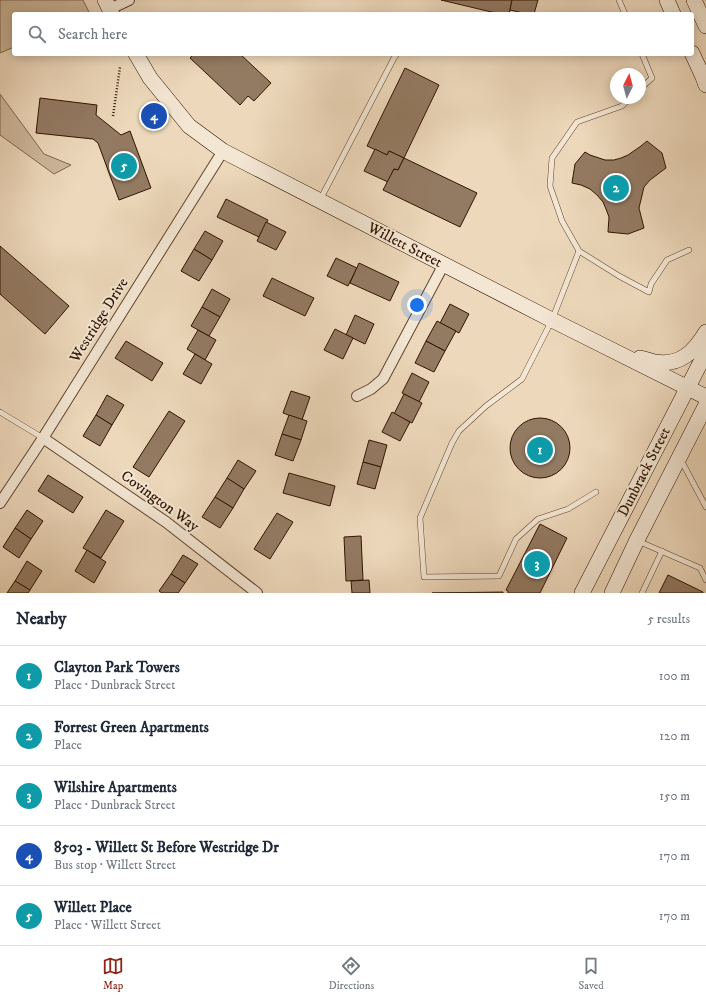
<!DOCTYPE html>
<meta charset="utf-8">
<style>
:root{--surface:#fff;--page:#f2f2f3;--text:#1f2937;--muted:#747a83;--line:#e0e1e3;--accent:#8f2418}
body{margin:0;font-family:"IM FELL DW Pica",serif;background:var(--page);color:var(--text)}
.compass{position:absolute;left:610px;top:68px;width:36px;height:36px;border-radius:50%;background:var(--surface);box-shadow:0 2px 10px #0003;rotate:6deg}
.you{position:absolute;left:417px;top:305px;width:14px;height:14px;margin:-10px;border:3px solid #fff;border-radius:50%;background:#1a73e8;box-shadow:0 0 0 6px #1a73e833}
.badge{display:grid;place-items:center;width:26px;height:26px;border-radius:50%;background:var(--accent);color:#fff;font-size:13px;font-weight:700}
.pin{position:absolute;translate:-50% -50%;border:2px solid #fff;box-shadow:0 1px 4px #0006}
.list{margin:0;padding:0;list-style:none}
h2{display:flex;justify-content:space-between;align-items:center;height:52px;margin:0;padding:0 16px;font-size:17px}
h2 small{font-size:13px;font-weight:400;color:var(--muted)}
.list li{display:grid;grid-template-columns:26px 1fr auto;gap:12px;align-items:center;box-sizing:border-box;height:60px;padding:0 16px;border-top:1px solid var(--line)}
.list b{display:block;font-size:15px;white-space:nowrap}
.list p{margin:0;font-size:13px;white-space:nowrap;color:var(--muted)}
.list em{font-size:13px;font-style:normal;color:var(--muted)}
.icon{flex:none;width:22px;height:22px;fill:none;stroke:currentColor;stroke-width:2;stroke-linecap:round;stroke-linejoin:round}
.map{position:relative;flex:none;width:706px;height:593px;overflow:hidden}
.search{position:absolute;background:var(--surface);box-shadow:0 2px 10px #0003;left:12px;right:12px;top:12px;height:44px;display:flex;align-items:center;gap:10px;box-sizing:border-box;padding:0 14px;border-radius:4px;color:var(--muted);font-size:15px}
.sheet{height:352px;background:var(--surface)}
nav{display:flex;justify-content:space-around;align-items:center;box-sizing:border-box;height:56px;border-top:1px solid var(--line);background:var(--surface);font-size:11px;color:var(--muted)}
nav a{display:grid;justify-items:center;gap:2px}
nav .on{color:var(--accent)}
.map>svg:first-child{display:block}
</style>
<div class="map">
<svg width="706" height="593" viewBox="0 0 706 593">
<rect width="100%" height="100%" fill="#edd8bb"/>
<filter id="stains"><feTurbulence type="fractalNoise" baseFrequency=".005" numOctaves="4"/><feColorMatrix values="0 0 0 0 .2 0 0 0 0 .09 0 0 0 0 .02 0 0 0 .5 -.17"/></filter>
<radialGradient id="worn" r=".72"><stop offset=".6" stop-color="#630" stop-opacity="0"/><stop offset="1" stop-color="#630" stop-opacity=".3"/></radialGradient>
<g fill="#cdb79b" stroke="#7f664e">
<polygon points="0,0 83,0 90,14 14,14 14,47 0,53"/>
<polygon points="0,94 44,154 71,165 54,174 0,135"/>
</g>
<g fill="#937a62" stroke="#311401">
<polygon points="441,0 512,0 509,14 500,14"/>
<polygon points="512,0 538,0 534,14 527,14 510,10"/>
<polygon points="194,54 240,54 271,83 254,101 248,96 240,105 190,58"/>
<polygon points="405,68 439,85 404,158 389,151 387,155 367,146"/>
<polygon points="40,98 97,105 96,115 121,135 130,131 151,188 119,200 98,143 93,139 36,133"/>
<polygon points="647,141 662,153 666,168 650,180 644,187 639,208 644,228 628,234 608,232 609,217 606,209 603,202 597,195 590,189 581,185 572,183 575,164 585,152 590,155 605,160 614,160 621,158 628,155 641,146"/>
<polygon points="375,149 387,155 389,151 404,158 398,170 394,169 388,182 364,171"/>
<polygon points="404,158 477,193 460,227 383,190 394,169 398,170"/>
<polygon points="226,199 268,220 259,237 217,217"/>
<polygon points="266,222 286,232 276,250 257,241"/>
<polygon points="205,231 223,241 212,260 194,249"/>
<polygon points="0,246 69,306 45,334 0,294"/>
<polygon points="194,249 212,260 199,281 181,271"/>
<polygon points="336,258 357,268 348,286 327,276"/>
<polygon points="359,263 399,282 390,301 350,283"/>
<polygon points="272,278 314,298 305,316 263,296"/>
<polygon points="212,289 230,299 220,317 202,307"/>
<polygon points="450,304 469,314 459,333 440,323"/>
<polygon points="202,307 220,317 209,336 191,326"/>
<polygon points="355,315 374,324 365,344 346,335"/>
<polygon points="437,321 456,331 445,351 426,341"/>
<polygon points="335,329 353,338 343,359 324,350"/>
<polygon points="198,330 216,340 205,360 187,349"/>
<polygon points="126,341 163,363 152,381 115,358"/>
<polygon points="426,341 445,351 434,372 415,363"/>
<polygon points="195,354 212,364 201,384 183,374"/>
<polygon points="412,373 429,382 419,402 402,393"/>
<polygon points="291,391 310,397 302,420 283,413"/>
<polygon points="404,394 422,403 412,423 394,414"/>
<polygon points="107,395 124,405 112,425 96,415"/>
<polygon points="169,411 185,421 149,477 133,467"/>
<polygon points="392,412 410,422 400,441 382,432"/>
<polygon points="96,415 112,425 100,446 83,436"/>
<polygon points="289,415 307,421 301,440 282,434"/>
<circle cx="540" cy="448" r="30"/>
<polygon points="282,434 301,440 293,461 275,455"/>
<polygon points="369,440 387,445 381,467 363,462"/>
<polygon points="238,460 256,471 244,489 227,478"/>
<polygon points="363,462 381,467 375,489 357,484"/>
<polygon points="289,473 335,486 330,506 283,493"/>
<polygon points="48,475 83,497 73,513 38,491"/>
<polygon points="227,478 244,489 233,508 215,497"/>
<polygon points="215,497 233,508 220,528 202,517"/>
<polygon points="27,510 43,521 31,539 15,528"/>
<polygon points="106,510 124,521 101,558 83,548"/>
<polygon points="277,513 293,522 270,559 254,549"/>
<polygon points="540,524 567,538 540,593 508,593 508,591 506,590"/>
<polygon points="15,528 31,539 19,558 3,547"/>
<polygon points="361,536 363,580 346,581 344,537"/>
<polygon points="87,550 106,562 94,583 75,571"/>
<polygon points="183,555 198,564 185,583 171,574"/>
<polygon points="27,561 42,571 30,590 15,581"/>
<polygon points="171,574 185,583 178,593 162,593 159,591"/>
<polygon points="668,575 703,592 703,593 659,593"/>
<polygon points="369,580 370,593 352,593 351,581"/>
<polygon points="15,581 30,590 28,593 7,593"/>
<polygon points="503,592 503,593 432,593"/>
</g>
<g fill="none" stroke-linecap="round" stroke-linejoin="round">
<g stroke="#604530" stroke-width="6">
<g id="lane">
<polyline points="619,0 625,14"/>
<polyline points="640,89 652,78 642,54"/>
<polyline points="630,98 622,106 577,122 552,158 550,186 562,221 579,251 619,276 649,292 651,284 667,260 689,250"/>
<polyline points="320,200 394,58 397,54"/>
<polyline points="579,251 552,320 522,379 486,406 459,431 452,443 420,518 424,577 499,576 516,539 538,519 568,509 596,492"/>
<polyline points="0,412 43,438"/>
<polyline points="681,460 706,507"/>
<polyline points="638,541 700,568 706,580"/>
<polyline points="642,593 662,551"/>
</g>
</g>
<g stroke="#604530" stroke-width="12">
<g id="street">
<polyline points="110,9 129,0"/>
<polyline points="357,396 371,389 383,379 444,264"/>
<polyline points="43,438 166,522 257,593"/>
<polyline points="0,503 43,438 223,151"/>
</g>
</g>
<g stroke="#311401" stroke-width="16">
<g id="secondary">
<polyline points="105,0 112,14"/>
<polyline points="667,0 673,14"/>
<polyline points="694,0 706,26"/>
<polyline points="692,53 703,77 706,85"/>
<polyline points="136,54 150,78 189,126 223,151 552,320 706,397"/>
<path d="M640,358C645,359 650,361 655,362C680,366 694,352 706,332"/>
<polyline points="582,593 706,352"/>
<polyline points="612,593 637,540 706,405"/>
</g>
</g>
<polyline stroke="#311401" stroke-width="2.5" stroke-dasharray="1 2" stroke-linecap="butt" points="113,116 120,67"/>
<use href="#lane" stroke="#f3e6d3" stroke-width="5"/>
<use href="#street" stroke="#f3e6d3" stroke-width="10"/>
<use href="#secondary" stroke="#f3e6d3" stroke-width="15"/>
</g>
<g text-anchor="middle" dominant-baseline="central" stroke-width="4" stroke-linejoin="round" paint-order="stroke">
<g font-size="15" fill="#311401" stroke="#f3e6d3">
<text transform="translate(405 245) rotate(27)">Willett Street</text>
<text transform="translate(99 320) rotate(-58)">Westridge Drive</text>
<text transform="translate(644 472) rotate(-63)">Dunbrack Street</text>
<text transform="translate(160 501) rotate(36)">Covington Way</text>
</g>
</g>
<rect width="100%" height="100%" filter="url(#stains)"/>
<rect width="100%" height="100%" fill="url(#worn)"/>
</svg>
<svg class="compass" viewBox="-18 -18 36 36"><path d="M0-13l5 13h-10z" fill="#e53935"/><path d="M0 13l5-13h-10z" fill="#747a83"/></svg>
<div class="you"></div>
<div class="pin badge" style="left:540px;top:450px;background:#0f9aa8">1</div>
<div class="pin badge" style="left:616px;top:188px;background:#0f9aa8">2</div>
<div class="pin badge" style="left:537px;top:564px;background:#0f9aa8">3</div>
<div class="pin badge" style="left:154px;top:116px;background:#1a4fb4">4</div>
<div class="pin badge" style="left:124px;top:166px;background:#0f9aa8">5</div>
<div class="search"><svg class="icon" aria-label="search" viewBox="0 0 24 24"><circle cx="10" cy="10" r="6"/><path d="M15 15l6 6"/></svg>Search here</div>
</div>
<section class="sheet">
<h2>Nearby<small>5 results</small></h2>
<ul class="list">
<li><span class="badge" style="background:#0f9aa8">1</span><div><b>Clayton Park Towers</b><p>Place · Dunbrack Street</p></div><em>100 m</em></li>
<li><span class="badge" style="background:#0f9aa8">2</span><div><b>Forrest Green Apartments</b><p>Place</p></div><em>120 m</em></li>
<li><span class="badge" style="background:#0f9aa8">3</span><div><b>Wilshire Apartments</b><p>Place · Dunbrack Street</p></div><em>150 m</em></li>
<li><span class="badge" style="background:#1a4fb4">4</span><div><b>8503 - Willett St Before Westridge Dr</b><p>Bus stop · Willett Street</p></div><em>170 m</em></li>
<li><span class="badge" style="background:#0f9aa8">5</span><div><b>Willett Place</b><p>Place · Willett Street</p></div><em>170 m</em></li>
</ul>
</section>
<nav>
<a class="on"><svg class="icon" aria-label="map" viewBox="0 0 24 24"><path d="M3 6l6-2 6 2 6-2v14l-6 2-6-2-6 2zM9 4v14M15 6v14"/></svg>Map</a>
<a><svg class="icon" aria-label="directions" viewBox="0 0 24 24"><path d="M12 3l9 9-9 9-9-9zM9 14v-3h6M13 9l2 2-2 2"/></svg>Directions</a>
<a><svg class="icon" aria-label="saved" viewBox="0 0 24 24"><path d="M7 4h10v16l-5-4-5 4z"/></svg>Saved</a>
</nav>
